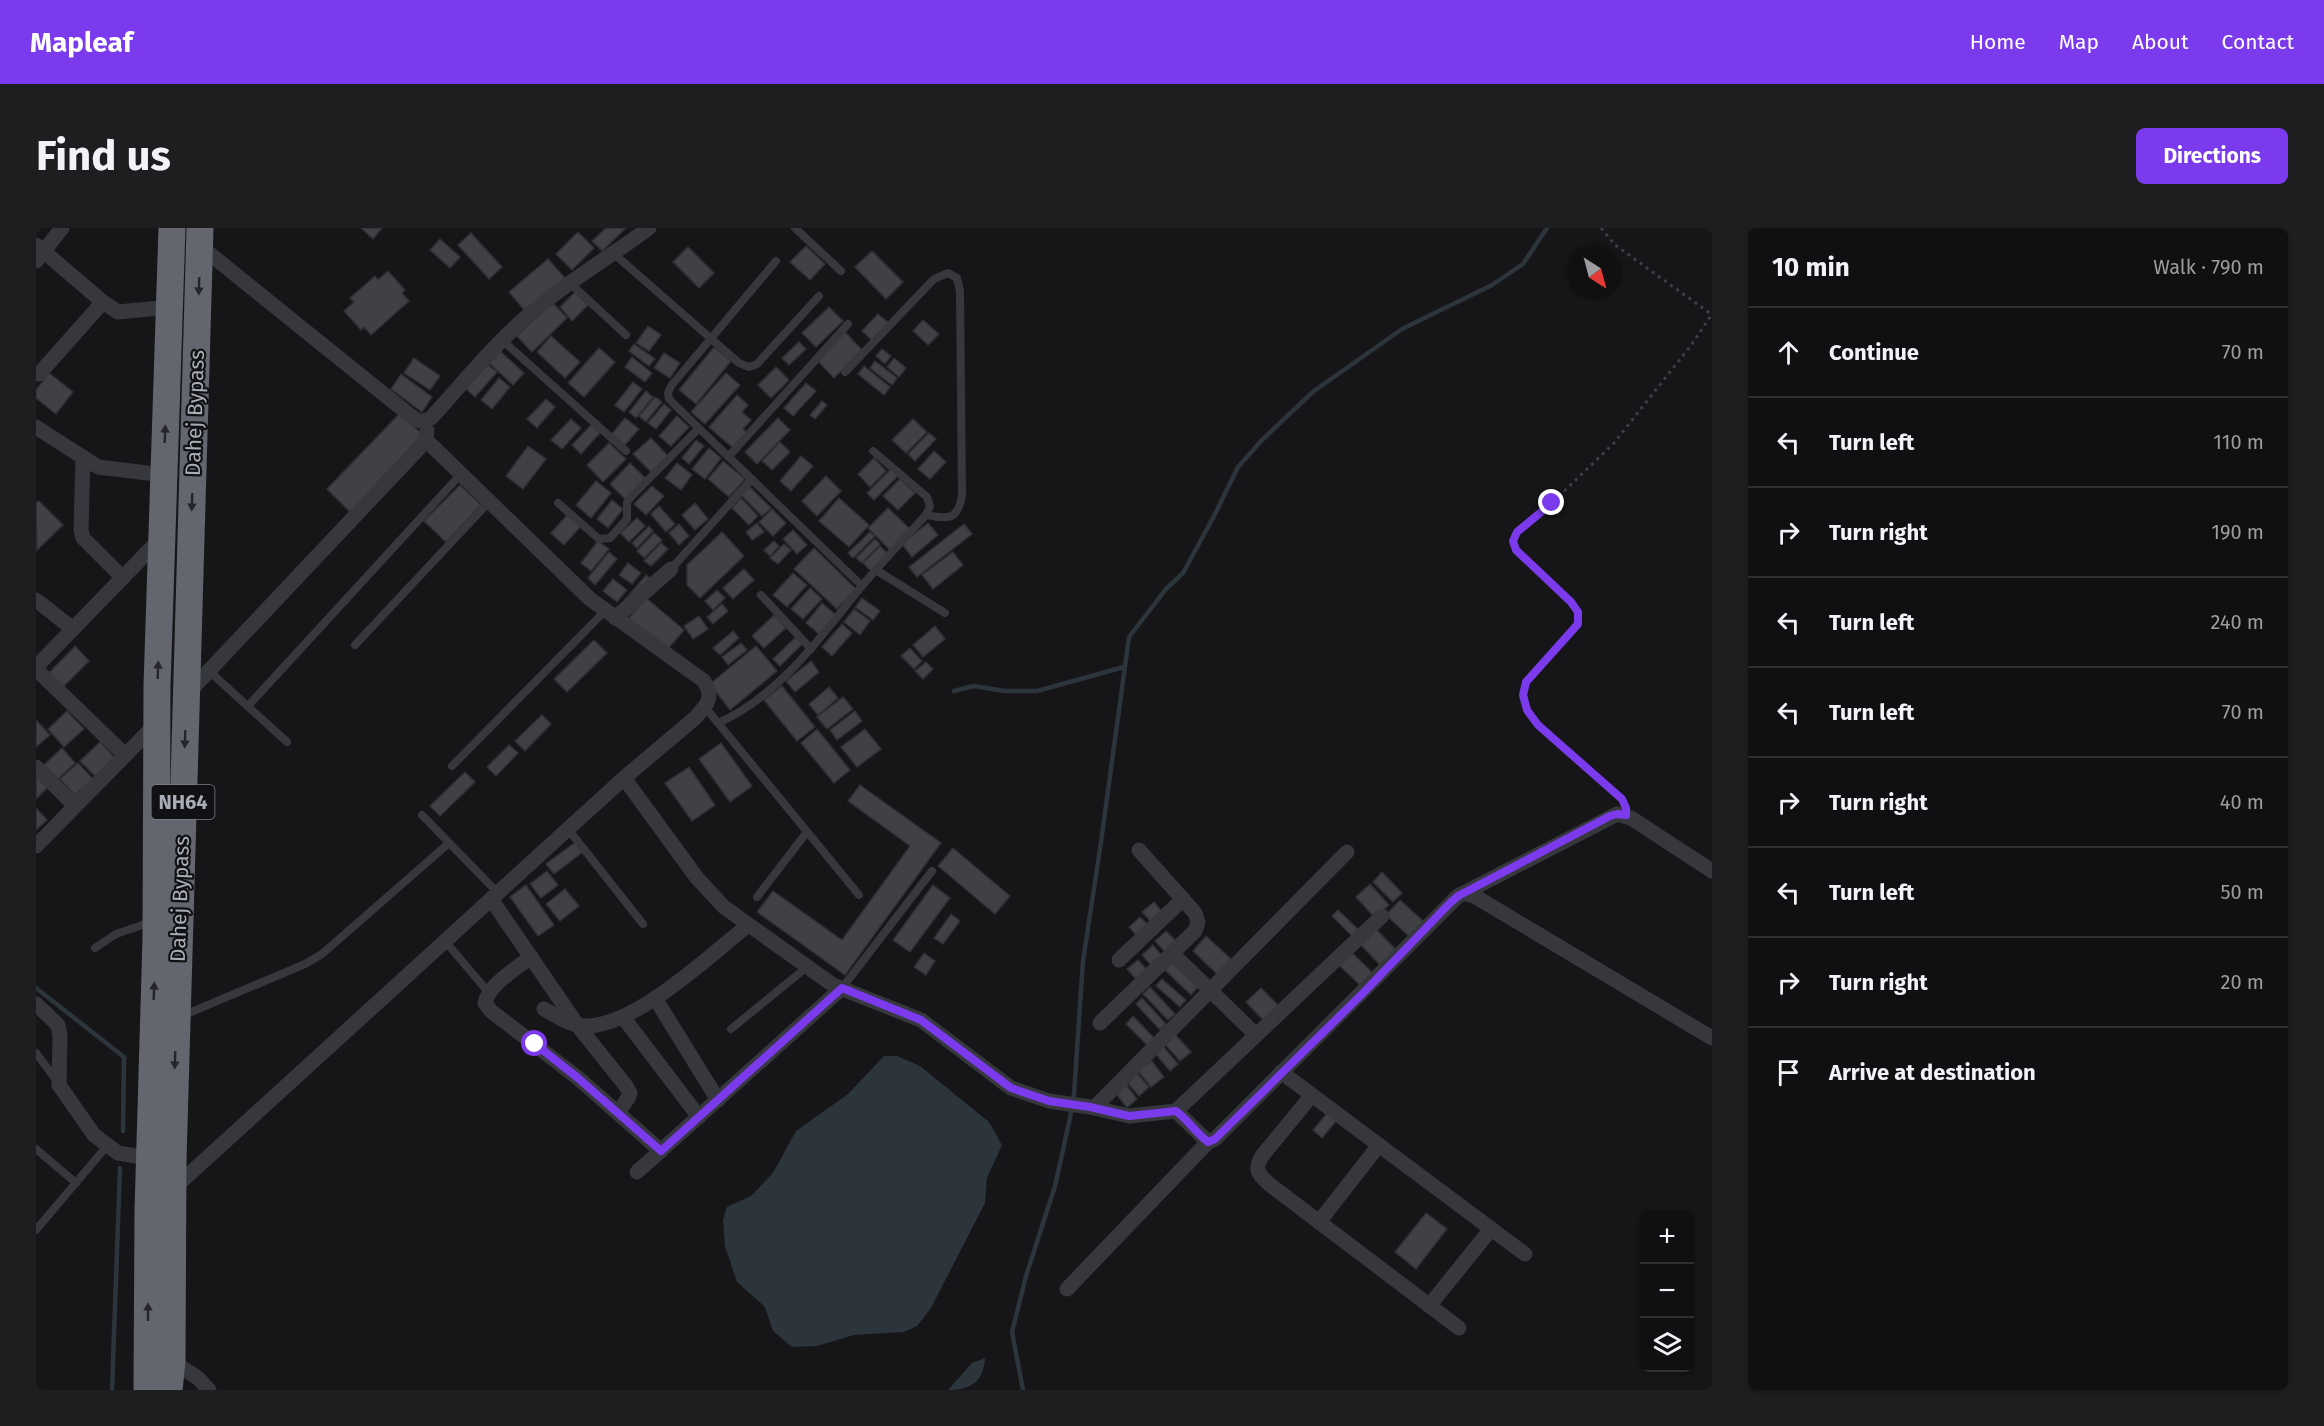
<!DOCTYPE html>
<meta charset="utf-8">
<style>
:root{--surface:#101012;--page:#1e1e20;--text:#f1f3f6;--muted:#9c9d9f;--line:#303032;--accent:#7c3aed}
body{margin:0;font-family:"Fira Sans",sans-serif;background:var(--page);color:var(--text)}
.controls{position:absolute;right:18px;bottom:18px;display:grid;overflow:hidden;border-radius:9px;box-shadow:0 2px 4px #0004}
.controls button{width:54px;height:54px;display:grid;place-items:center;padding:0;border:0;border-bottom:2px solid var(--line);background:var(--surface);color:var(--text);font:30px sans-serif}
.compass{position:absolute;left:1532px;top:18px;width:54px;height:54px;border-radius:50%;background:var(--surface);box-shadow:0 2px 4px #0004;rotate:144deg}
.stop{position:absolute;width:18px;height:18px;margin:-14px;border:4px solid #7c3aed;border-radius:50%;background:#fff}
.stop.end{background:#7c3aed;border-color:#fff;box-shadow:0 2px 6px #0008}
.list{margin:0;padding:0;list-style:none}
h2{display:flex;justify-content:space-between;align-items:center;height:78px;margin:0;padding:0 24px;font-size:26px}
h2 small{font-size:20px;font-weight:400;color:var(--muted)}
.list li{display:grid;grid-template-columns:39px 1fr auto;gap:18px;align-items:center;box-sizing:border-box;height:90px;padding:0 24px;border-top:2px solid var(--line)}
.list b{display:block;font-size:22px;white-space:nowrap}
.list em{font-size:20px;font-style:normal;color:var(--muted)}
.icon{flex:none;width:33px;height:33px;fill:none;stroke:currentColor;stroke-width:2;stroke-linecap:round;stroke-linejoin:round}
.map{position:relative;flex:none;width:1676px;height:1162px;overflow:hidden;border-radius:9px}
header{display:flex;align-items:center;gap:36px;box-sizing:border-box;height:84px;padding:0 30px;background:var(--accent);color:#fff}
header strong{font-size:28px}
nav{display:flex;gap:33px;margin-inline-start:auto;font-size:21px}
.intro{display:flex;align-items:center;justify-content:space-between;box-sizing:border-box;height:144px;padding:0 36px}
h1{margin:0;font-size:42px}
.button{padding:15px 27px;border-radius:9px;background:var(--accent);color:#fff;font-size:21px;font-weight:700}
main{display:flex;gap:36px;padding:0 36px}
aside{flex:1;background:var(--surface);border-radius:9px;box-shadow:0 2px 4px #0004}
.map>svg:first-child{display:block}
</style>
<header>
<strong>Mapleaf</strong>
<nav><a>Home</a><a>Map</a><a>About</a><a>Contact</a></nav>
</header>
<div class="intro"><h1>Find us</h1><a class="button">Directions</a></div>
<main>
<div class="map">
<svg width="1676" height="1162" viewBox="0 0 1676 1162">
<rect width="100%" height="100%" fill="#161618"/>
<g fill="#2c353c">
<polygon points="848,828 861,828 884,838 953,894 966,917 951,950 949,975 895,1080 881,1098 868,1104 818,1107 781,1118 756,1119 737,1103 729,1079 701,1054 689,1018 687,992 691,979 715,968 737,945 760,903 812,866"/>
<path d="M949,1130C948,1153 935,1162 912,1162L936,1135Z"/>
</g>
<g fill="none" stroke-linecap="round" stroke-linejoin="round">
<g stroke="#2c353c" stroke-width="4.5">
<polyline points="918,463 938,458 969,463 1001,463 1088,439"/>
<polyline points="0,760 88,829 87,903"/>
<polyline points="76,1162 84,940"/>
<polyline points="987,1162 976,1104 990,1048 1019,958 1034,890 1038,866 1047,733 1065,614 1093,409 1130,361 1147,345 1178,288 1202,239 1226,212 1278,163 1366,101 1456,57 1487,36 1511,0"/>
</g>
</g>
<g fill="#404145" stroke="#303034" stroke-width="1.5">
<polygon points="325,0 346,0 337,11"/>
<polygon points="570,0 590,0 566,23 556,13"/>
<polygon points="542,4 558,20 536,42 520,26"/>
<polygon points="435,5 466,39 453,51 422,17"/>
<polygon points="404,11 424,29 414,40 394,22"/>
<polygon points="770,18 789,36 774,52 754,34"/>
<polygon points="652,19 678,45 663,60 637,34"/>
<polygon points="836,23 867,54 850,71 819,39"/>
<polygon points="512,31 529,50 490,84 473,64"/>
<polygon points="352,43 369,62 366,65 373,73 335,107 328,99 325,102 308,83 318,74 314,70 339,48 342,52"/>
<polygon points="539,64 552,77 536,93 524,79"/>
<polygon points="516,74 531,90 496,124 481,108"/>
<polygon points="793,79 807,93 780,119 766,105"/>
<polygon points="842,86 854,96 838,114 826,103"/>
<polygon points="887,92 903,106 892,117 877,103"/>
<polygon points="612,98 625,107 613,123 600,115"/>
<polygon points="809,104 826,122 798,150 781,132"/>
<polygon points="515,108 544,134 529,150 501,124"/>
<polygon points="763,114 770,121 753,137 746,130"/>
<polygon points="598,116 619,131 613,138 593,123"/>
<polygon points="678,119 695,133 660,176 643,162"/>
<polygon points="563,120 579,134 548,169 532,155"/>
<polygon points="846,121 855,128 849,136 840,128"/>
<polygon points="464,123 488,145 477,157 453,135"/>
<polygon points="628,125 644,135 634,150 618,140"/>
<polygon points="596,129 616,145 609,154 589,139"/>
<polygon points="378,130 404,148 394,162 368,145"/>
<polygon points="858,130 870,140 863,149 851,139"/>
<polygon points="839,133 861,150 856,157 834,140"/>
<polygon points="451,136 461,144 439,169 429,160"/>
<polygon points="828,138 854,159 848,167 822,146"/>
<polygon points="740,139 753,152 735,170 722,157"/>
<polygon points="13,145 37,164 20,186 0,170 0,162"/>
<polygon points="690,145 704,157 669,196 655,184"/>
<polygon points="365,146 396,169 386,184 355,161"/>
<polygon points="463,150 474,159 456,181 445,172"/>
<polygon points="597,154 606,161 588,184 579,177"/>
<polygon points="770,155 780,163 757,188 748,180"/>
<polygon points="610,163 617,169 600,190 593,184"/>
<polygon points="701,167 712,177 706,184 715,192 707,201 711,205 697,220 673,199"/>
<polygon points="619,169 626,174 610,194 603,188"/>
<polygon points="510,171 519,179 501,200 491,191"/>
<polygon points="786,173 791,177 779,191 774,187"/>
<polygon points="628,176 635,182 620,201 612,195"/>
<polygon points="364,185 388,208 314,284 291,261"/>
<polygon points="641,188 653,199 635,218 623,208"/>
<polygon points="589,190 603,201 589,217 576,206"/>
<polygon points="742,190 754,202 721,236 709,224"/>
<polygon points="535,191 545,200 526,221 515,212"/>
<polygon points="877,191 891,204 870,225 856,212"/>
<polygon points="555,197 564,205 545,226 536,217"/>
<polygon points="893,205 900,211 879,233 872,226"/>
<polygon points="615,210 632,228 615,244 597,226"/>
<polygon points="660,212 668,218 653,236 646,230"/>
<polygon points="744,214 754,224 736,242 726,233"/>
<polygon points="573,215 590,231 567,254 551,237"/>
<polygon points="492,218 510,231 487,261 470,248"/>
<polygon points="673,220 685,230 669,251 656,241"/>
<polygon points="898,223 910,234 894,251 882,241"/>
<polygon points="765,228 777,238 755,263 744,253"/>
<polygon points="838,230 850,243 834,259 822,246"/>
<polygon points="687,233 709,251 693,269 672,251"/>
<polygon points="594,235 611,252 590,272 574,256"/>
<polygon points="641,235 656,247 645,262 629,250"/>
<polygon points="855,241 862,248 838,272 831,265"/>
<polygon points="790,248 805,263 781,288 766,273"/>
<polygon points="864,251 879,265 862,282 847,268"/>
<polygon points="560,253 575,265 555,290 540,277"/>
<polygon points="424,257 445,277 410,314 388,293"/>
<polygon points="616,258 628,268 610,287 598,276"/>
<polygon points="714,259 735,280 726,288 705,267"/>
<polygon points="705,270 722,288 713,297 696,280"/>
<polygon points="803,270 833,297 813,319 783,293"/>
<polygon points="576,272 587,281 572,300 561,291"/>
<polygon points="3,273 27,297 1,322 0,275"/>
<polygon points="659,275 672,291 659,302 646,287"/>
<polygon points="623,278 639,296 630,304 615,286"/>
<polygon points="852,280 874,301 854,322 832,300"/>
<polygon points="736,281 750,295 737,308 723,294"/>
<polygon points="532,286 545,298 528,317 515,305"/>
<polygon points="601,290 609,298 593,314 584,305"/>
<polygon points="721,295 728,304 716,312 710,304"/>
<polygon points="892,295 902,307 876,329 866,316"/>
<polygon points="643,296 653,308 643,317 633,305"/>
<polygon points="928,296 936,306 881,349 873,339"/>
<polygon points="613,298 617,303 601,320 596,315"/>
<polygon points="757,302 771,317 761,326 747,311"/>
<polygon points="686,304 708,328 664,370 651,357 651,337"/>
<polygon points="834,304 839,308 817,330 812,325"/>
<polygon points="618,305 626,312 608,330 601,323"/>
<polygon points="839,311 844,316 826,335 820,330"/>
<polygon points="562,313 573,321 555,343 545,335"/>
<polygon points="738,313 743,318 734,328 728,322"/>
<polygon points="625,315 632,321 615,338 608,333"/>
<polygon points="748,316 755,322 742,336 734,330"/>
<polygon points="844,318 852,326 835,343 827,335"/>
<polygon points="778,320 820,361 801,381 758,341"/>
<polygon points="573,324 581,331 559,357 552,350"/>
<polygon points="917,324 927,337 897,361 886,347"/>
<polygon points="592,335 605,345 596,356 583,347"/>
<polygon points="708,341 718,352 697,371 687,360"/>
<polygon points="757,345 771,357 751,379 737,367"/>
<polygon points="610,347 619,354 588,373"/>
<polygon points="577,351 591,362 581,374 567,363"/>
<polygon points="774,360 786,371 767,391 755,381"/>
<polygon points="681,362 689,370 677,382 669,373"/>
<polygon points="610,370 648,402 631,422 593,390"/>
<polygon points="826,370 844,383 837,392 819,379"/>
<polygon points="786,375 800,387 783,406 770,395"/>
<polygon points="686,376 692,383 677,396 671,389"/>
<polygon points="818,381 834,393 824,407 808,394"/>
<polygon points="738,387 750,400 728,420 716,408"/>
<polygon points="663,388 672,401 657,411 648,398"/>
<polygon points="806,396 816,405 796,428 786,419"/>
<polygon points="899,398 909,411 887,429 877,417"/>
<polygon points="697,403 703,410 684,427 677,420"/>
<polygon points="760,409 767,415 744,438 737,431"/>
<polygon points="558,412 571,425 531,464 518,451"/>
<polygon points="705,415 711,422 692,437 686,429"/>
<polygon points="39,418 53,433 27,459 13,445"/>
<polygon points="720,418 741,443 694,482 674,456"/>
<polygon points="874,420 886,433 878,441 865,428"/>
<polygon points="775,433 783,444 759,464 750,453"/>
<polygon points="890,434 897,441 887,451 879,443"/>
<polygon points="746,458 779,499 761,513 728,472"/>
<polygon points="793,459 802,470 782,487 773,476"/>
<polygon points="807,469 817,481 791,501 781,489"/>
<polygon points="31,483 48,501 28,519 12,501"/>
<polygon points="819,483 826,493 801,512 794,502"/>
<polygon points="506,487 515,496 489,523 479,513"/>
<polygon points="0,492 14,507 0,519"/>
<polygon points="781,501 814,542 798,555 765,515"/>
<polygon points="829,501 845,521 821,539 805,519"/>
<polygon points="64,514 79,530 59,548 44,533"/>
<polygon points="685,515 716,558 694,574 663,531"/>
<polygon points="473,517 482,525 460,548 451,539"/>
<polygon points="26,520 39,535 22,551 8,537"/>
<polygon points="42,535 57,551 39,567 24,551"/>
<polygon points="653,539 679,577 656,593 629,555"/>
<polygon points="429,544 439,554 404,588 394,578"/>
<polygon points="0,548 11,560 0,571"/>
<polygon points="824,557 905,615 809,747 721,684 737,663 806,712 874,618 812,573"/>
<polygon points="0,580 11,592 0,602"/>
<polygon points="541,613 548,623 518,646 510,636"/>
<polygon points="917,620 974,668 959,686 902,638"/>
<polygon points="511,643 522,657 505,670 494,656"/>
<polygon points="1346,644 1366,665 1357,674 1337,654"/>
<polygon points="1334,656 1353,677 1339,690 1320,669"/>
<polygon points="490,657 518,697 502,708 474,669"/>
<polygon points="897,657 914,670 874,724 857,712"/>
<polygon points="529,661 543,678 524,693 510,676"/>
<polygon points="1364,672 1390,696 1376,711 1350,687"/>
<polygon points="1118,674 1127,685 1116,695 1106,684"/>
<polygon points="1302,682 1324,703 1318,710 1296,688"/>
<polygon points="915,686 924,693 907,716 898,710"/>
<polygon points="1104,689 1114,699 1102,709 1093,699"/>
<polygon points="1338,699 1364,726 1348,741 1322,714"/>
<polygon points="1130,703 1140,713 1129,724 1119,713"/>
<polygon points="1170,708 1195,731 1181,746 1157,723"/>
<polygon points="1117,717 1126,728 1115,737 1106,727"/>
<polygon points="1315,724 1340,748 1328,761 1303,737"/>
<polygon points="888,725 899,733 890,747 878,739"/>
<polygon points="1102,732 1111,742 1100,751 1091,741"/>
<polygon points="1136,734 1162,759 1155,767 1129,742"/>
<polygon points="1126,751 1150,772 1144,779 1120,758"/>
<polygon points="1114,759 1139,786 1132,792 1107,766"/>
<polygon points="1225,760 1244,779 1229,794 1210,774"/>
<polygon points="1106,770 1130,796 1124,802 1100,776"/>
<polygon points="1097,788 1118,810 1111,817 1090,796"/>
<polygon points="1137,804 1155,824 1144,833 1127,814"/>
<polygon points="1126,817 1142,836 1134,843 1118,824"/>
<polygon points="1116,833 1128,849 1115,859 1102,843"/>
<polygon points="1100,844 1113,859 1103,868 1089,852"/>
<polygon points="1089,855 1101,871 1091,880 1078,863"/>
<polygon points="1293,883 1302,891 1286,910 1277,902"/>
<polygon points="1390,985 1411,1001 1380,1041 1359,1024"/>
</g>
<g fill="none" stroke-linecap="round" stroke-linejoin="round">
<g stroke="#3d3f44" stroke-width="3" stroke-dasharray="3 4.5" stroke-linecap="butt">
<polyline points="1565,0 1579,17 1675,86"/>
<path d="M1587,572L1502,497C1495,488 1487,479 1487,467C1487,451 1530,410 1542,396V384L1535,374L1480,322L1477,313L1481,304L1516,275L1578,215L1656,116L1676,86"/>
</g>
<g stroke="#37383d" stroke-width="8">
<polyline points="759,0 805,43"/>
<polyline points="577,25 703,135 713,139 721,136 783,68"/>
<polyline points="740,33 635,158 632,165 633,171 640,178 826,358"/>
<polyline points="534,55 590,107"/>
<polyline points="466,112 590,223"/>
<path d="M809,144L898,51L912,45L921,50L924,63L926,267C922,293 912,291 890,287"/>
<polyline points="693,228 812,96"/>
<polyline points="522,275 563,311 574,310 591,291 591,274 595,269 663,200"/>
<polyline points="635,341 716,251"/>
<polyline points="840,342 909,385"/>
<polyline points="725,367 775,421"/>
<polyline points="319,417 454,273"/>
<polyline points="173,443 251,514"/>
<polyline points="212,478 425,246"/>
<path d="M669,479L682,495C743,468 784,410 825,359C846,334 868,311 890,287L894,278L891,269L837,223"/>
<polyline points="682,495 823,667"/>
<polyline points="416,538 569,383"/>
<polyline points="386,587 462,665"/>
<polyline points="532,601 607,696"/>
<polyline points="721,669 771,604"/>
<polyline points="409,713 453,765"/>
<polyline points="59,720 80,706 115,694"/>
<polyline points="806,760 896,643"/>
<polyline points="146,788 269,736 286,726 413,615"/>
<polyline points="695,801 771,739"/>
<polyline points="0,825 21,853"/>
<polyline points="0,921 40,955"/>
<polyline points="0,1002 71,918"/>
</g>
<g stroke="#37383d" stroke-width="15">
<polyline points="0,17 67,74 82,84 134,79"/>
<path d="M164,18L375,188C383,194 388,195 396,189C426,156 454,121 487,92C526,57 571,31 613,0"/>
<polyline points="0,33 26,0"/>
<polyline points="3,146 67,74"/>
<polyline points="0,199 62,239 128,247"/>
<polyline points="47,229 45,302 47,310 87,350"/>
<polyline points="0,372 37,401"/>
<polyline points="579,390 635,341"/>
<polyline points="0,439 126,309"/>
<polyline points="0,441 89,527"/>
<polyline points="152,465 386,217 390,212 391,203"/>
<polyline points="0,539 39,578"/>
<polyline points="588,550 661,650 688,679 797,757 885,792 975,860 1013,873 1054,879 1093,888 1140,883 1172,914 1179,911 1422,668 1581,586 1595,590 1676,643"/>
<polyline points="0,618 120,496"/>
<polyline points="1428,665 1440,669 1676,810"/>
<polyline points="455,671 542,798 590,858 594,865 592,870 582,885"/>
<polyline points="1136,725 1219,806"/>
<path d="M495,729C480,741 453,756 449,775L455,783L542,850L625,923"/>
<polyline points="1083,732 1147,671"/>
<polyline points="619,770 682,872"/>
<polyline points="0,776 22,797 24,807 23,857 58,907 82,925 119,931"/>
<path d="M508,781C519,787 534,797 546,798C597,801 672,729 711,698"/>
<polyline points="587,789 663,889"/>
<polyline points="1064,795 1159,703 1162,694 1159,685 1103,622"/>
<polyline points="1245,844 1489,1026"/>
<path d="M1276,867L1226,928C1218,941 1222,946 1233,956L1423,1100"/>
<polyline points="1058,880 1311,624"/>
<polyline points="1140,883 1346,688"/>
<polyline points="601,944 806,760"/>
<path d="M137,961L588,550L659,490C672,476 678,470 668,453L554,371L390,212"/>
<polyline points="1283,994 1343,917"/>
<polyline points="1031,1061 1172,914"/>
<polyline points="1393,1078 1455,1001"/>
<polyline points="136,1133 162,1150 173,1162"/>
</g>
<g stroke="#63666e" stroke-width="27">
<polyline points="111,1162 112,983 120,711 121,458 136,0"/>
<polyline points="133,1162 136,1133 137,932 164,0"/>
</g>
</g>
<defs><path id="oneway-solid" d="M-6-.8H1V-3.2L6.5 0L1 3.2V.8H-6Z" transform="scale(1.5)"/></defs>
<g fill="#26262a">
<use href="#oneway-solid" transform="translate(163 58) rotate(92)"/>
<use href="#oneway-solid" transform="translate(129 206) rotate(-88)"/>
<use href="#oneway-solid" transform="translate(156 274) rotate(92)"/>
<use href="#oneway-solid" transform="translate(122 442) rotate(-88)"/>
<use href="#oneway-solid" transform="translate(149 511) rotate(92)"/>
<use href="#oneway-solid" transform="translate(118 763) rotate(-88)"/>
<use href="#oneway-solid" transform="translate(139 832) rotate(92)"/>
<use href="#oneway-solid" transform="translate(112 1084) rotate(-90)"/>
</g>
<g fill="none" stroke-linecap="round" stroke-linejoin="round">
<path stroke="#7c3aed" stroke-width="8" d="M499,816L542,850L625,923L806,760L885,792L975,860L1013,873L1054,879L1093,888L1140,883C1152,892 1160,905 1172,914L1179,911L1328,764L1413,676L1422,668L1574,588L1581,586L1590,587V580L1586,571L1502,497L1491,482L1487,467L1490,454L1542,396V384L1535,374L1480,322L1477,313L1481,304L1516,275"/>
</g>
<g text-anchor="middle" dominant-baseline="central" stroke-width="4.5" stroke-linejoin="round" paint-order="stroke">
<rect fill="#111113" stroke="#7b7e86" stroke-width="1.5" x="115.5" y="557" width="63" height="34" rx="4.5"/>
<g font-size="20" font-weight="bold" fill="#a8adb8">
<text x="147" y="574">NH64</text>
</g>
<g font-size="21" fill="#a8adb8" stroke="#111113">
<text transform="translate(159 185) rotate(-88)">Dahej Bypass</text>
<text transform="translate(144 671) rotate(-88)">Dahej Bypass</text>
</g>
</g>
</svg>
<div class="controls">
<button>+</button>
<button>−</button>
<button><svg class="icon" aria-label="layers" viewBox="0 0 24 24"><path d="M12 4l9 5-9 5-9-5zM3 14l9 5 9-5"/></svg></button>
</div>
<svg class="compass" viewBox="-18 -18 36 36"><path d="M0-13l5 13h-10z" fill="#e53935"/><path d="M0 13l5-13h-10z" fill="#9c9d9f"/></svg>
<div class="stop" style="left:499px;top:816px"></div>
<div class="stop end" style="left:1516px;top:275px"></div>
</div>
<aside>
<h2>10 min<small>Walk · 790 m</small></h2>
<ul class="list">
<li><svg class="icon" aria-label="ahead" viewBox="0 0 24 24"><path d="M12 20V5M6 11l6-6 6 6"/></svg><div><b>Continue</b></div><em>70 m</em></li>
<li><svg class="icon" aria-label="left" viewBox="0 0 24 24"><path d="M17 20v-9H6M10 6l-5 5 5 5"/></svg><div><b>Turn left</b></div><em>110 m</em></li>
<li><svg class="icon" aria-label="right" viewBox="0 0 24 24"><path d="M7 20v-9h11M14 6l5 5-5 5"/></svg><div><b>Turn right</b></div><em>190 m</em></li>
<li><svg class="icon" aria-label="left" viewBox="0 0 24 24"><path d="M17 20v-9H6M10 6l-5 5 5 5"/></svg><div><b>Turn left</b></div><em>240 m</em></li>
<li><svg class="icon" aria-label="left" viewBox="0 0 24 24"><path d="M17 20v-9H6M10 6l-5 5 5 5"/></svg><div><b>Turn left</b></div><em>70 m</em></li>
<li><svg class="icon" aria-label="right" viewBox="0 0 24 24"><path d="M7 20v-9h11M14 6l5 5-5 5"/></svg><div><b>Turn right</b></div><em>40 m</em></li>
<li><svg class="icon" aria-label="left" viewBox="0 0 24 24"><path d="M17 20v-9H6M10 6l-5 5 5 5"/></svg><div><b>Turn left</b></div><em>50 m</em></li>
<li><svg class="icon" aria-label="right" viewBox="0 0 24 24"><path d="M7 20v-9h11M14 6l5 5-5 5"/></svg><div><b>Turn right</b></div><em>20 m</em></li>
<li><svg class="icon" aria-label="arrive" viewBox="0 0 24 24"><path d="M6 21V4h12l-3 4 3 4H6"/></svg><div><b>Arrive at destination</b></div></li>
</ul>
</aside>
</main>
